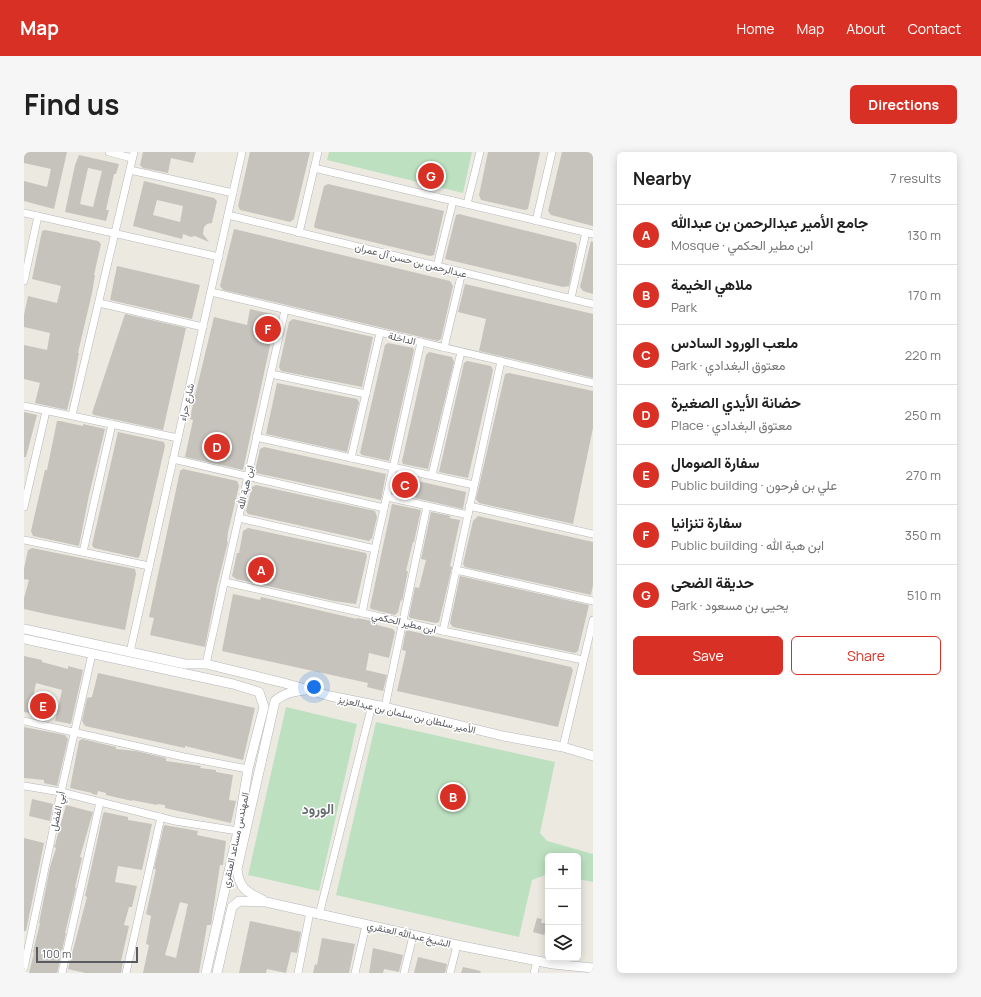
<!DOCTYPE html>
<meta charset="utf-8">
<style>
:root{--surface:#fff;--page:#f6f6f6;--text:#222;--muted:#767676;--line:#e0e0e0;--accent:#d93025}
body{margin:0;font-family:Manrope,Vazirmatn,sans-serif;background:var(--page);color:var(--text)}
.controls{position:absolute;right:12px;bottom:12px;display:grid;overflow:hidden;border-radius:6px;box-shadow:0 2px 10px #0003}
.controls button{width:36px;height:36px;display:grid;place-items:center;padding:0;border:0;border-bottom:1px solid var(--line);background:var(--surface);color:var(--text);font:20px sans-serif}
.scale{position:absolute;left:12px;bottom:10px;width:102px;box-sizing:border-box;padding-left:4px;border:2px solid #595b60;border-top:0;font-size:11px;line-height:14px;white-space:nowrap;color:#595b60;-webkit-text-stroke:3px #fff;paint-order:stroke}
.you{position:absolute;left:290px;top:535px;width:14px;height:14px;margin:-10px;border:3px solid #fff;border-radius:50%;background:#1a73e8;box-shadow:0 0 0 6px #1a73e833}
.badge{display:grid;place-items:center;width:26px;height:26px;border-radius:50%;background:var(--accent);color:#fff;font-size:13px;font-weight:700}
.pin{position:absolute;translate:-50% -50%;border:2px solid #fff;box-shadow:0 1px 4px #0006}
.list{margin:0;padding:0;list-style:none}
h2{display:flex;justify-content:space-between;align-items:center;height:52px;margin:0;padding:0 16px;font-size:17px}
h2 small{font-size:13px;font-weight:400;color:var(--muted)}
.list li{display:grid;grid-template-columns:26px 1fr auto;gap:12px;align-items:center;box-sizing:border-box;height:60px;padding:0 16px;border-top:1px solid var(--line)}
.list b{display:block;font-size:15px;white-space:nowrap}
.list p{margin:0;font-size:13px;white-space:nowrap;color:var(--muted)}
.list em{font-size:13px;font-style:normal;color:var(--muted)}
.actions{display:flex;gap:8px;padding:12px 16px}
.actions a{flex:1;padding:9px 0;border:1px solid var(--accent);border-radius:6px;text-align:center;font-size:14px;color:var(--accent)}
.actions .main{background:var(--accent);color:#fff}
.icon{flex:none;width:22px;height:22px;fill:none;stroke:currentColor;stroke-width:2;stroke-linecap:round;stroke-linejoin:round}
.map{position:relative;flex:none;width:569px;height:821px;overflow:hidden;border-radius:6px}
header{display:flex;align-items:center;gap:24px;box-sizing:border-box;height:56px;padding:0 20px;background:var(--accent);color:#fff}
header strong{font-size:19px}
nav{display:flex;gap:22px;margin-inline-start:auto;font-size:14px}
.intro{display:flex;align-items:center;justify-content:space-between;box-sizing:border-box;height:96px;padding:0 24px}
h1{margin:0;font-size:28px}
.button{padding:10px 18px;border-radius:6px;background:var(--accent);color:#fff;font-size:14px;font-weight:700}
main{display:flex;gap:24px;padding:0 24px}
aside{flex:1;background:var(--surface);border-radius:6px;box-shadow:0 2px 10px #0003}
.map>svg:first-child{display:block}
</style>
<header>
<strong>Map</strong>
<nav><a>Home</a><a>Map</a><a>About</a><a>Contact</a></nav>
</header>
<div class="intro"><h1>Find us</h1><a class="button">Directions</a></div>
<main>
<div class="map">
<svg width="569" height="821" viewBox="0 0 569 821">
<rect width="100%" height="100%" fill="#ebe9e0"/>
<g fill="#bde1c0">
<polygon points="305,0 448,0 439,41 303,8"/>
<polygon points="373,322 393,326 388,345 369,340"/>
<polygon points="262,555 333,572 295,739 224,723"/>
<polygon points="352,570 531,610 516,681 523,689 569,702 569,730 554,727 554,704 524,704 524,722 508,728 495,785 312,743"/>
</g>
<g fill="#c6c3bd" fill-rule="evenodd">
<polygon points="0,0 43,0 30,57 0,49 0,29 23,35 27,17 0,11"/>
<polygon points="119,0 172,0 169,11 147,6 144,21 119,16 116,13"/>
<polygon points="226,0 286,0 270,67 266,70 216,58 214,54"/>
<polygon points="464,0 516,0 504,57 501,58 457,48 455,43"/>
<polygon points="538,0 569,0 569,74 527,63 524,59"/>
<path d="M55,3L95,12L92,22H90L82,58H85L82,69L41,60L51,13ZM64,16L78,19L69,55L56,52Z"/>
<path d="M120,29L190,46L193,49L189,66L188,71L183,72L180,75L179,82L185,90L171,84L167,85L159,82L158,87L109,74ZM133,48L159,54L156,70L129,63Z"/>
<polygon points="304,32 420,59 410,103 406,104 291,76 290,74 300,34"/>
<polygon points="435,62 552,91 553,95 545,134 539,135 421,107 432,63"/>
<polygon points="210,77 426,129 429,134 417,187 414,189 199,138 196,134"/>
<polygon points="21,78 74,89 77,92 70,123 71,123 68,141 54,201 55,201 48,238 43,258 11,251 16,231 0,227 0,193 23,198 26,181 0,175 0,163 4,144 33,151 37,134 8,127 18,79"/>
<polygon points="567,89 569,90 569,142 559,139 556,135"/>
<polygon points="93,114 176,133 168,167 86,148"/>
<polygon points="441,132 569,162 569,226 455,199 462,167 434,160"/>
<polygon points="226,157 248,162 252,166 219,318 161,305 169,268 166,267 169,252 190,165 223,173"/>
<polygon points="101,162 162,176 139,278 70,263 68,261"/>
<polygon points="269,167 349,185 338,235 257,219 255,215 265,170"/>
<polygon points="364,191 389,196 390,198 365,309 338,303 336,301 361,193"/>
<polygon points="405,200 428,205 430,210 404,317 379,312 378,309 402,203"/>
<polygon points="443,209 467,214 469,218 444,326 415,320 440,211"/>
<polygon points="485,221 569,239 569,276 549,372 455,351 452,347 481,222"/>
<polygon points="253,231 333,247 335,250 323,300 242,282"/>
<polygon points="0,260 13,263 2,305 0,305"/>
<polygon points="33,269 36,269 59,274 59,272 81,277 65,343 55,394 9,384 7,379 21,318 23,318"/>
<polygon points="94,280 140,290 141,294 116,403 114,406 70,396 68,393"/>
<polygon points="240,295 362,322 357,348 232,321 231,319 236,297"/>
<polygon points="159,317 213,329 215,334 204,380 203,389 204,390 193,434 181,495 126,483 130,466 125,465 156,319"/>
<polygon points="394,329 442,340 439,357 391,346"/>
<polygon points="232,333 351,359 353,365 348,386 345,389 224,362 222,359 228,335"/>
<polygon points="368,352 397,358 390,390 389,390 388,394 382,419 384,419 378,450 377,447 374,460 371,463 347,457 346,455"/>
<polygon points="407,360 427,364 425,366 436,368 429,400 426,414 428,415 422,441 415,470 412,471 386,466 385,464 391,435 395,436 402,408 397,407"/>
<polygon points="454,364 569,390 569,433 567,443 441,415 439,412 449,369"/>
<polygon points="224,376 342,401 343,404 332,452 310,449 212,427 208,424 213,401 215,401 219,379"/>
<polygon points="8,396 111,417 112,422 101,478 22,462 0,457 0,446 5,428 0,427 0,417 4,398"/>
<polygon points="436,424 565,453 554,499 551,501 429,475 426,471"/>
<polygon points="209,442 236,448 237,445 333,467 333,466 353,470 353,473 369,477 371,480 365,506 345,501 342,518 363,523 359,539 343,535 344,531 198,499"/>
<polygon points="382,478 547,515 549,518 534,575 373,539 382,499 378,498"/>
<polygon points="0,504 18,508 18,510 44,517 44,514 59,518 47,572 31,569 38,538 12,531 6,561 0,560"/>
<polygon points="74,521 231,556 219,608 161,594 161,596 61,574 58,569 63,546 68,545"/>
<polygon points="0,575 41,583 44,587 33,634 20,631 20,628 0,626"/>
<polygon points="58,587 92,595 92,597 112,599 142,606 142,609 177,614 176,616 192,618 192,620 209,623 205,648 212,649 207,671 141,656 141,653 133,652 133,653 108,648 108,649 82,643 82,641 74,639 73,643 68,642 68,641 46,636 55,589"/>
<polygon points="8,647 29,652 26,669 5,664"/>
<polygon points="42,653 69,660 56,705 58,706 51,735 52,736 41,781 42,781 33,821 5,821 10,801 9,800 16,771 15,771 26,715 32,696 30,695 31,693"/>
<polygon points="80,660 104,665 104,668 128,672 118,718 94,714 91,730 113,734 108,755 105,755 100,773 105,774 97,809 99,809 97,821 61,821 44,817 63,745 61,744 69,708 79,662"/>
<path d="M140,673L174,679L173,683L202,689L199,713H196L187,773H183L175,821H119L125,793L122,792L127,764L122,762L132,717H130ZM156,750L164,752L152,806L141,803Z"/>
<polygon points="0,686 20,691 2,779 0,779"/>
<polygon points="513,766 518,767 517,771 524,771 524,782 521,781 520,783 509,780"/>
<polygon points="226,769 277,780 273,801 267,800 262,821 243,817 242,821 215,821"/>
<polygon points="298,786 331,792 325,821 289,821 291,812 293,813"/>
<polygon points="349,796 379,803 375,820 360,817 359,821 345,821"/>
<polygon points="394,805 423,812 421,821 390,821"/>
<polygon points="439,815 457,819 456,821 437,821"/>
</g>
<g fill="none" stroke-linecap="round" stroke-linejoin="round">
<g stroke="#b5b7bc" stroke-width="8">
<g id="street">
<polyline points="85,0 108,6"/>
<polyline points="290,16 569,82"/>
<polyline points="106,18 209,41"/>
<polyline points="443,52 456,0"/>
<polyline points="0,61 195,105"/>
<polyline points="204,63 569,152"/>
<polyline points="512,69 528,0"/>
<polyline points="275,81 294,0"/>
<polyline points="413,114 429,49"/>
<polyline points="0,129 14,64"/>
<polyline points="187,140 569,231"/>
<polyline points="547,146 562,80"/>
<polyline points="75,151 179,175"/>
<polyline points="420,196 438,120"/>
<polyline points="247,222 342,242"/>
<polyline points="0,254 154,286"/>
<polyline points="48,263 110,0"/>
<polyline points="232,285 450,333"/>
<polyline points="327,306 356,181"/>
<polyline points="149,307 360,356"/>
<polyline points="408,323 437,200"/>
<polyline points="363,345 444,363"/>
<polyline points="445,354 569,382"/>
<polyline points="0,355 22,259"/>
<polyline points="215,366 351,397"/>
<polyline points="0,388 125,414"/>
<polyline points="59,400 88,272"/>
<polyline points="432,418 569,449"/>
<polyline points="201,430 419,479 559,508"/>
<polyline points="338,461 351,397 397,190"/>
<polyline points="419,479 477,209"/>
<polyline points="106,500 218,0"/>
<polyline points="182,512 261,158"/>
<polyline points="361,555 403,354"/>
<polyline points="0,569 160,605 224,617"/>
<polyline points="539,595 569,468"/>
<polyline points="0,634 37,640 151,669 214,679"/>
<polyline points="295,763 348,553"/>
<polyline points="0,816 37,640 68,502"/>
<polyline points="38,821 76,650"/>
<polyline points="102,821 137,665"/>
<polyline points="274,821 286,760"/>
<polyline points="331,821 342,773"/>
<polyline points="380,821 389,784"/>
<polyline points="426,821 433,793"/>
<polyline points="510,821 513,809"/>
</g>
</g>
<g stroke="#b4b6bc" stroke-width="10">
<g id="secondary">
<polyline points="0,477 161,512 182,512 260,531 306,544 361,555 479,584 539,595 569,604"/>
<polyline points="0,487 209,532 235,540 240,555 224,617 214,679 182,821"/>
<path d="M239,748C222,740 215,736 213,717L251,549C260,541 269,540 281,538"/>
<polyline points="193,821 208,755 215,749 242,750 433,793 529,812 569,816"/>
</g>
</g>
<use href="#street" stroke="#fff" stroke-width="7"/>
<use href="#secondary" stroke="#fff" stroke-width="9"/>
</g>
<g text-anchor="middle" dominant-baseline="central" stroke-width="3" stroke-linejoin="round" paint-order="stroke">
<g font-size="10" fill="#595b60" stroke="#fff">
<text transform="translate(387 108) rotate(14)">عبدالرحمن بن حسن آل عمران</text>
<text transform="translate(378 186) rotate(13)">الداخلة</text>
<text transform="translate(162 250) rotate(-77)">شارع حراء</text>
<text transform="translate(221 335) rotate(-77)">ابن هبة الله</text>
<text transform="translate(380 470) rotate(13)">ابن مطير الحكمي</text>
<text transform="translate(383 562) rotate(13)">الأمير سلطان بن سلمان بن عبدالعزيز</text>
<text transform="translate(33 659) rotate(-78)">أبي الفضل</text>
<text transform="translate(211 688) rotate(-78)">المهندس مساعد العنقري</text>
<text transform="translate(385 782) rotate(13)">الشيخ عبدالله العنقري</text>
</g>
<g font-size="14" font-weight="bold" fill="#6a6d72" stroke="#fff">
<text x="294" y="656">الورود</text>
</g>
</g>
</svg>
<div class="controls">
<button>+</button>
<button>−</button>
<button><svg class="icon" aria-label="layers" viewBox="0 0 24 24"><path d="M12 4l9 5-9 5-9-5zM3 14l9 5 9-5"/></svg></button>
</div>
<div class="scale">100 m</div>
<div class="you"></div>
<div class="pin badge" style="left:237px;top:418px">A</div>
<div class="pin badge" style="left:429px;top:645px">B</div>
<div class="pin badge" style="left:381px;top:333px">C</div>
<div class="pin badge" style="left:193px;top:295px">D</div>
<div class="pin badge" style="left:19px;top:554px">E</div>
<div class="pin badge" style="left:244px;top:177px">F</div>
<div class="pin badge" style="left:407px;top:24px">G</div>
</div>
<aside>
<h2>Nearby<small>7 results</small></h2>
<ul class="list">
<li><span class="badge">A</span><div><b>جامع الأمير عبدالرحمن بن عبدالله</b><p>Mosque · ابن مطير الحكمي</p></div><em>130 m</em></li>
<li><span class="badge">B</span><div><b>ملاهي الخيمة</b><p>Park</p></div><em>170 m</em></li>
<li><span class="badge">C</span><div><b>ملعب الورود السادس</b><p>Park · معتوق البغدادي</p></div><em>220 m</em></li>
<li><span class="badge">D</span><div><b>حضانة الأيدي الصغيرة</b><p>Place · معتوق البغدادي</p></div><em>250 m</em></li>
<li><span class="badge">E</span><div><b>سفارة الصومال</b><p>Public building · علي بن فرحون</p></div><em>270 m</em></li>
<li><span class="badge">F</span><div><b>سفارة تنزانيا</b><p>Public building · ابن هبة الله</p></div><em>350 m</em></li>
<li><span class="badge">G</span><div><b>حديقة الضحى</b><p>Park · يحيى بن مسعود</p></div><em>510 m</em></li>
</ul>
<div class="actions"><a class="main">Save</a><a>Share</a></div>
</aside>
</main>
